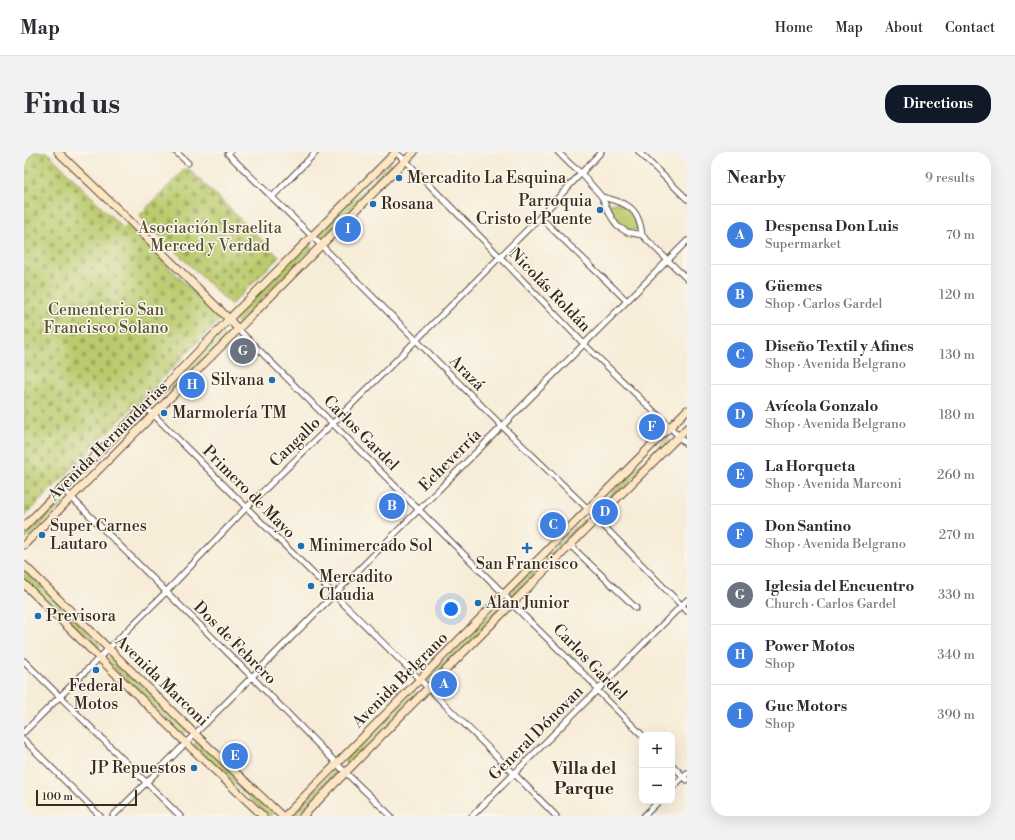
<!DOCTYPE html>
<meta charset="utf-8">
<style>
:root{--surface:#fff;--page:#f2f2f3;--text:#2b2b33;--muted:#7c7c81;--line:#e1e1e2;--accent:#111827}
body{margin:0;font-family:"Libre Bodoni",serif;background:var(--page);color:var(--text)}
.controls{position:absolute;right:12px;bottom:12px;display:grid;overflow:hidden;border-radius:8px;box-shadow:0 4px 16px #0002}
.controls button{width:36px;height:36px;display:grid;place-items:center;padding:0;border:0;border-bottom:1px solid var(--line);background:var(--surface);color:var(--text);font:20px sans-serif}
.scale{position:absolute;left:12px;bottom:10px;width:101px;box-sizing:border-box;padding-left:4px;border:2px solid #3b2a1e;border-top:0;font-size:11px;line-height:14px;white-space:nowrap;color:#3b2a1e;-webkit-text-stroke:3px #fbf7ec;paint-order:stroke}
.you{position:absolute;left:427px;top:457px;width:14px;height:14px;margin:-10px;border:3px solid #fff;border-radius:50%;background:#1a73e8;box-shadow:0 0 0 6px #1a73e833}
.badge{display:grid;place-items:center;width:26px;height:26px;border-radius:50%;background:var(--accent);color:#fff;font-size:13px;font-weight:700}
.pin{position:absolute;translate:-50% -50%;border:2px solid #fff;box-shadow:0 1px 4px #0006}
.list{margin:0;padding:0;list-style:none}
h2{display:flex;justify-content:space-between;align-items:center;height:52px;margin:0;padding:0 16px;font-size:17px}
h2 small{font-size:13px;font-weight:400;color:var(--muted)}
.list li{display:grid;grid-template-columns:26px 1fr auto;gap:12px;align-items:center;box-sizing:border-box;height:60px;padding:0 16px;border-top:1px solid var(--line)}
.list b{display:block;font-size:15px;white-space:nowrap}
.list p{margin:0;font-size:13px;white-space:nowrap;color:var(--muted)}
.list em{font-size:13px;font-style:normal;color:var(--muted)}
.map{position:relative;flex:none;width:663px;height:664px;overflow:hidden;border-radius:16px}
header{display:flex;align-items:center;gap:24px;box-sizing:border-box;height:56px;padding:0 20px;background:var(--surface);border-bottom:1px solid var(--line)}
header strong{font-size:19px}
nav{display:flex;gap:22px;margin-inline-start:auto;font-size:14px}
.intro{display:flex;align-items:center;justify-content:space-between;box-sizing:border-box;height:96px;padding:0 24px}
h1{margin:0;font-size:28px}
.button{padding:10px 18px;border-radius:16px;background:var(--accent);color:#fff;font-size:14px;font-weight:700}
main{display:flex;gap:24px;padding:0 24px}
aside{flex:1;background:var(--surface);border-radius:16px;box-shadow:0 4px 16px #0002}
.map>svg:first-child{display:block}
</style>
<header>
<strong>Map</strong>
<nav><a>Home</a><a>Map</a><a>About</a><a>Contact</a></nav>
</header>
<div class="intro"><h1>Find us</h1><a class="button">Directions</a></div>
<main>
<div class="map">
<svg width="663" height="664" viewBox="0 0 663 664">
<defs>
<pattern id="grass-tufts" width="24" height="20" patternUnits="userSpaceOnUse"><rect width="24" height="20" fill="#baca6c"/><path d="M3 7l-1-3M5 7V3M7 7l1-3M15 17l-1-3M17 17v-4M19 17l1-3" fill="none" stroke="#98a458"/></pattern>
<pattern id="cemetery-stones" width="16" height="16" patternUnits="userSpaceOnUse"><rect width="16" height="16" fill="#baca6c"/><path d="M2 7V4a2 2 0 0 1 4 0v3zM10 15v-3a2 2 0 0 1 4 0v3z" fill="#98a458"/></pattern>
</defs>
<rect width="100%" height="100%" fill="#fbf7ec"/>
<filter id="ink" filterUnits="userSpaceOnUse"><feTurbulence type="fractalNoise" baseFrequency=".025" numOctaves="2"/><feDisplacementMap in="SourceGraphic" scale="8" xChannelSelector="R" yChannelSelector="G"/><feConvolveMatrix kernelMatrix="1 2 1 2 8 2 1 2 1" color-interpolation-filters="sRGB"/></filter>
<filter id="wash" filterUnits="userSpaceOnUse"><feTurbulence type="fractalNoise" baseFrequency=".012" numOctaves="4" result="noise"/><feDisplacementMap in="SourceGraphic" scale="16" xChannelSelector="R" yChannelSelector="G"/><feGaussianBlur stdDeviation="0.9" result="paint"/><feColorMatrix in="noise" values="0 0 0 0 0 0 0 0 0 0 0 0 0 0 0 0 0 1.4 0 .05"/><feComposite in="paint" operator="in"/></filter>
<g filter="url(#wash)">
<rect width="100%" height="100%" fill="#f7ecd8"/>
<g fill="url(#grass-tufts)" stroke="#7a7a45">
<polygon points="366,11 370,15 298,87 294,83"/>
<polygon points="284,92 288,96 214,171 210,166"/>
<polygon points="198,180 202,184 145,240 141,237"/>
<polygon points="642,286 646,289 577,359 573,356"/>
<polygon points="34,345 40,350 0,389 0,378"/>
<polygon points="559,368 562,371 488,445 485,442"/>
<polygon points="0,418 76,493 72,498 0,427"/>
<polygon points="476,452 480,456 406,530 403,526"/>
<polygon points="87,503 163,578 158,583 82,508"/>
<polygon points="390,538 394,542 324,612 320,608"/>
<polygon points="174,588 251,661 248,664 245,664 169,593"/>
<polygon points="311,618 315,622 273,664 266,664"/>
</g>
<g fill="url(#cemetery-stones)" stroke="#7a7a45">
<polygon points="0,0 23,0 99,76 102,73 197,167 0,365"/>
<polygon points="163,15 255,105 207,153 115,64"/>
</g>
<polygon fill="#baca6c" stroke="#7a7a45" points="592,51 605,57 613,71 614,77 608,78 597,74 588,62 586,52"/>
</g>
<g filter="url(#ink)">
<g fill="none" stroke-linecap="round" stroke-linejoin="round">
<g stroke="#57473a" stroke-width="7">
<g id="street">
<polyline points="152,0 164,11"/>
<polyline points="206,0 204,2 298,94 478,274 564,357 573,367 663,459"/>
<polyline points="371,0 382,9 476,105 560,192 646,275 663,293"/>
<polyline points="534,0 547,13 557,21 578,45 585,61 593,74 603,80 618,83 663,127"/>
<polyline points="615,0 663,47"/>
<polyline points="248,45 292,0"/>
<path d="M578,45C603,51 615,55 618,83"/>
<polyline points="516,65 603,149"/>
<polyline points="214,177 395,358 480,442 488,452 569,531 573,538 618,583"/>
<path d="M121,255L129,262C263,397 399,529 532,664"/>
<polyline points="38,336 228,525 321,620 367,664"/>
<polyline points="546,393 612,456"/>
<polyline points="0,509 156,664"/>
<polyline points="0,580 142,440 222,356 309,271 516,65 577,0"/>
<polyline points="0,588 76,664"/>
<polyline points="648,613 663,628"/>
<polyline points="648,636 663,621"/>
<polyline points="89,664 663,89"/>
<polyline points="448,664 663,448"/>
<polyline points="620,664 635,649"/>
</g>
</g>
<g stroke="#57473a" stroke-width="9">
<g id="secondary">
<polyline points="34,0 105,68 205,167 214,177"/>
<polyline points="0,375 38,336 121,255 205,167 372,0"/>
<polyline points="0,393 390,0"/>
<polyline points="0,413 171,582 258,664"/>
<polyline points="0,432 162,591 239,664"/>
<polyline points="261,664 564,357 663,258"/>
<polyline points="279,664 404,536 663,276"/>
</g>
</g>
<use href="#street" stroke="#fff" stroke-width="5"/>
<use href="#secondary" stroke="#fce6c4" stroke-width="7"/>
</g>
</g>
<g fill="#1f6fb2" stroke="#fbf7ec" stroke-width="1.5">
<circle cx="375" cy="26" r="4"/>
<circle cx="349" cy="52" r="4"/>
<circle cx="576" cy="58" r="4"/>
<circle cx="248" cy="228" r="4"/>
<circle cx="140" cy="261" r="4"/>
<circle cx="18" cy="383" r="4"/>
<circle cx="277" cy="394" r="4"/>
<path d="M501 390h4v4h4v4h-4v4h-4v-4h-4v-4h4z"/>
<circle cx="287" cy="434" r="4"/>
<circle cx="454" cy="451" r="4"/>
<circle cx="14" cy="464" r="4"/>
<circle cx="72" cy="518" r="4"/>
<circle cx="170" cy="616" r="4"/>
</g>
<g text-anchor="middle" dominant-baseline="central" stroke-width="3" stroke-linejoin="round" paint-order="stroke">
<g font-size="16" fill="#3b2a1e" stroke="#fbf7ec" text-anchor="start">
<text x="383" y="26">Mercadito La Esquina</text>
<text x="568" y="49" text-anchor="end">Parroquia<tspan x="568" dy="18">Cristo el Puente</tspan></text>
<text x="357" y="52">Rosana</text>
<text x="240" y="228" text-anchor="end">Silvana</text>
<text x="148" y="261">Marmolería TM</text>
<text x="26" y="374">Super Carnes<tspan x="26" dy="18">Lautaro</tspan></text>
<text x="285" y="394">Minimercado Sol</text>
<text x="503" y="412" text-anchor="middle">San Francisco</text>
<text x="295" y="425">Mercadito<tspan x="295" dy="18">Claudia</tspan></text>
<text x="462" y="451">Alan Junior</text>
<text x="22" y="464">Previsora</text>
<text x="72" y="534" text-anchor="middle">Federal<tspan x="72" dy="18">Motos</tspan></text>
<text x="162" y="616" text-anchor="end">JP Repuestos</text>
</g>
<g font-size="16" fill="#5b5232" stroke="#fbf7ec">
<text x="186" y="76">Asociación Israelita<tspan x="186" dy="18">Merced y Verdad</tspan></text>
<text x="82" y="158">Cementerio San<tspan x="82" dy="18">Francisco Solano</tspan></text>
</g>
<g font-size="16" fill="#3b2a1e" stroke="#fbf7ec">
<text transform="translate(526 138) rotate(46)">Nicolás Roldán</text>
<text transform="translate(443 221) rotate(45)">Arazá</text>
<text transform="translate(337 281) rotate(45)">Carlos Gardel</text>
<text transform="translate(84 289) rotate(-45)">Avenida Hernandarias</text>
<text transform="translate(271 290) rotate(-44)">Cangallo</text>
<text transform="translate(426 308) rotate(-45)">Echeverría</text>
<text transform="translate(225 340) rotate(45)">Primero de Mayo</text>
<text transform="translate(211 491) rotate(45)">Dos de Febrero</text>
<text transform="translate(566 510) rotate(46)">Carlos Gardel</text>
<text transform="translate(376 528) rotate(-45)">Avenida Belgrano</text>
<text transform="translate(138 529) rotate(44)">Avenida Marconi</text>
<text transform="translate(512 581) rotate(-45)">General Dónovan</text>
</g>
<g font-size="17" font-weight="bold" fill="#3b2a1e" stroke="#fbf7ec">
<text x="560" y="617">Villa del<tspan x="560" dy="20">Parque</tspan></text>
</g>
</g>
</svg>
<div class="controls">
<button>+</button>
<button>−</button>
</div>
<div class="scale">100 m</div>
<div class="you"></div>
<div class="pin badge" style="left:420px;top:532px;background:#3f7fe0">A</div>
<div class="pin badge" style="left:368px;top:354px;background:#3f7fe0">B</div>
<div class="pin badge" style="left:529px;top:373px;background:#3f7fe0">C</div>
<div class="pin badge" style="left:581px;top:360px;background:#3f7fe0">D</div>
<div class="pin badge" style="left:211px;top:604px;background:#3f7fe0">E</div>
<div class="pin badge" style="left:628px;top:275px;background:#3f7fe0">F</div>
<div class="pin badge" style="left:219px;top:199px;background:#6b7280">G</div>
<div class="pin badge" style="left:168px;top:233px;background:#3f7fe0">H</div>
<div class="pin badge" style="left:324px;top:77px;background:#3f7fe0">I</div>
</div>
<aside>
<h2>Nearby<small>9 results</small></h2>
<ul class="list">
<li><span class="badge" style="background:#3f7fe0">A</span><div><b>Despensa Don Luis</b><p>Supermarket</p></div><em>70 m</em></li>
<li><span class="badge" style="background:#3f7fe0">B</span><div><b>Güemes</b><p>Shop · Carlos Gardel</p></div><em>120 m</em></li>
<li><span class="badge" style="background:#3f7fe0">C</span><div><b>Diseño Textil y Afines</b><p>Shop · Avenida Belgrano</p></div><em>130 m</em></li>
<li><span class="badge" style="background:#3f7fe0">D</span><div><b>Avícola Gonzalo</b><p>Shop · Avenida Belgrano</p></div><em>180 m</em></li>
<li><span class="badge" style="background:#3f7fe0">E</span><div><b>La Horqueta</b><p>Shop · Avenida Marconi</p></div><em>260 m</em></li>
<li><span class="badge" style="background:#3f7fe0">F</span><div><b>Don Santino</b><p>Shop · Avenida Belgrano</p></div><em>270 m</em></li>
<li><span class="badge" style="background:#6b7280">G</span><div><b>Iglesia del Encuentro</b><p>Church · Carlos Gardel</p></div><em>330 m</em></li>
<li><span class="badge" style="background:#3f7fe0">H</span><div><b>Power Motos</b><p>Shop</p></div><em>340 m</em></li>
<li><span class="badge" style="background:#3f7fe0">I</span><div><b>Guc Motors</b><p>Shop</p></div><em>390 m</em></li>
</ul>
</aside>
</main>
